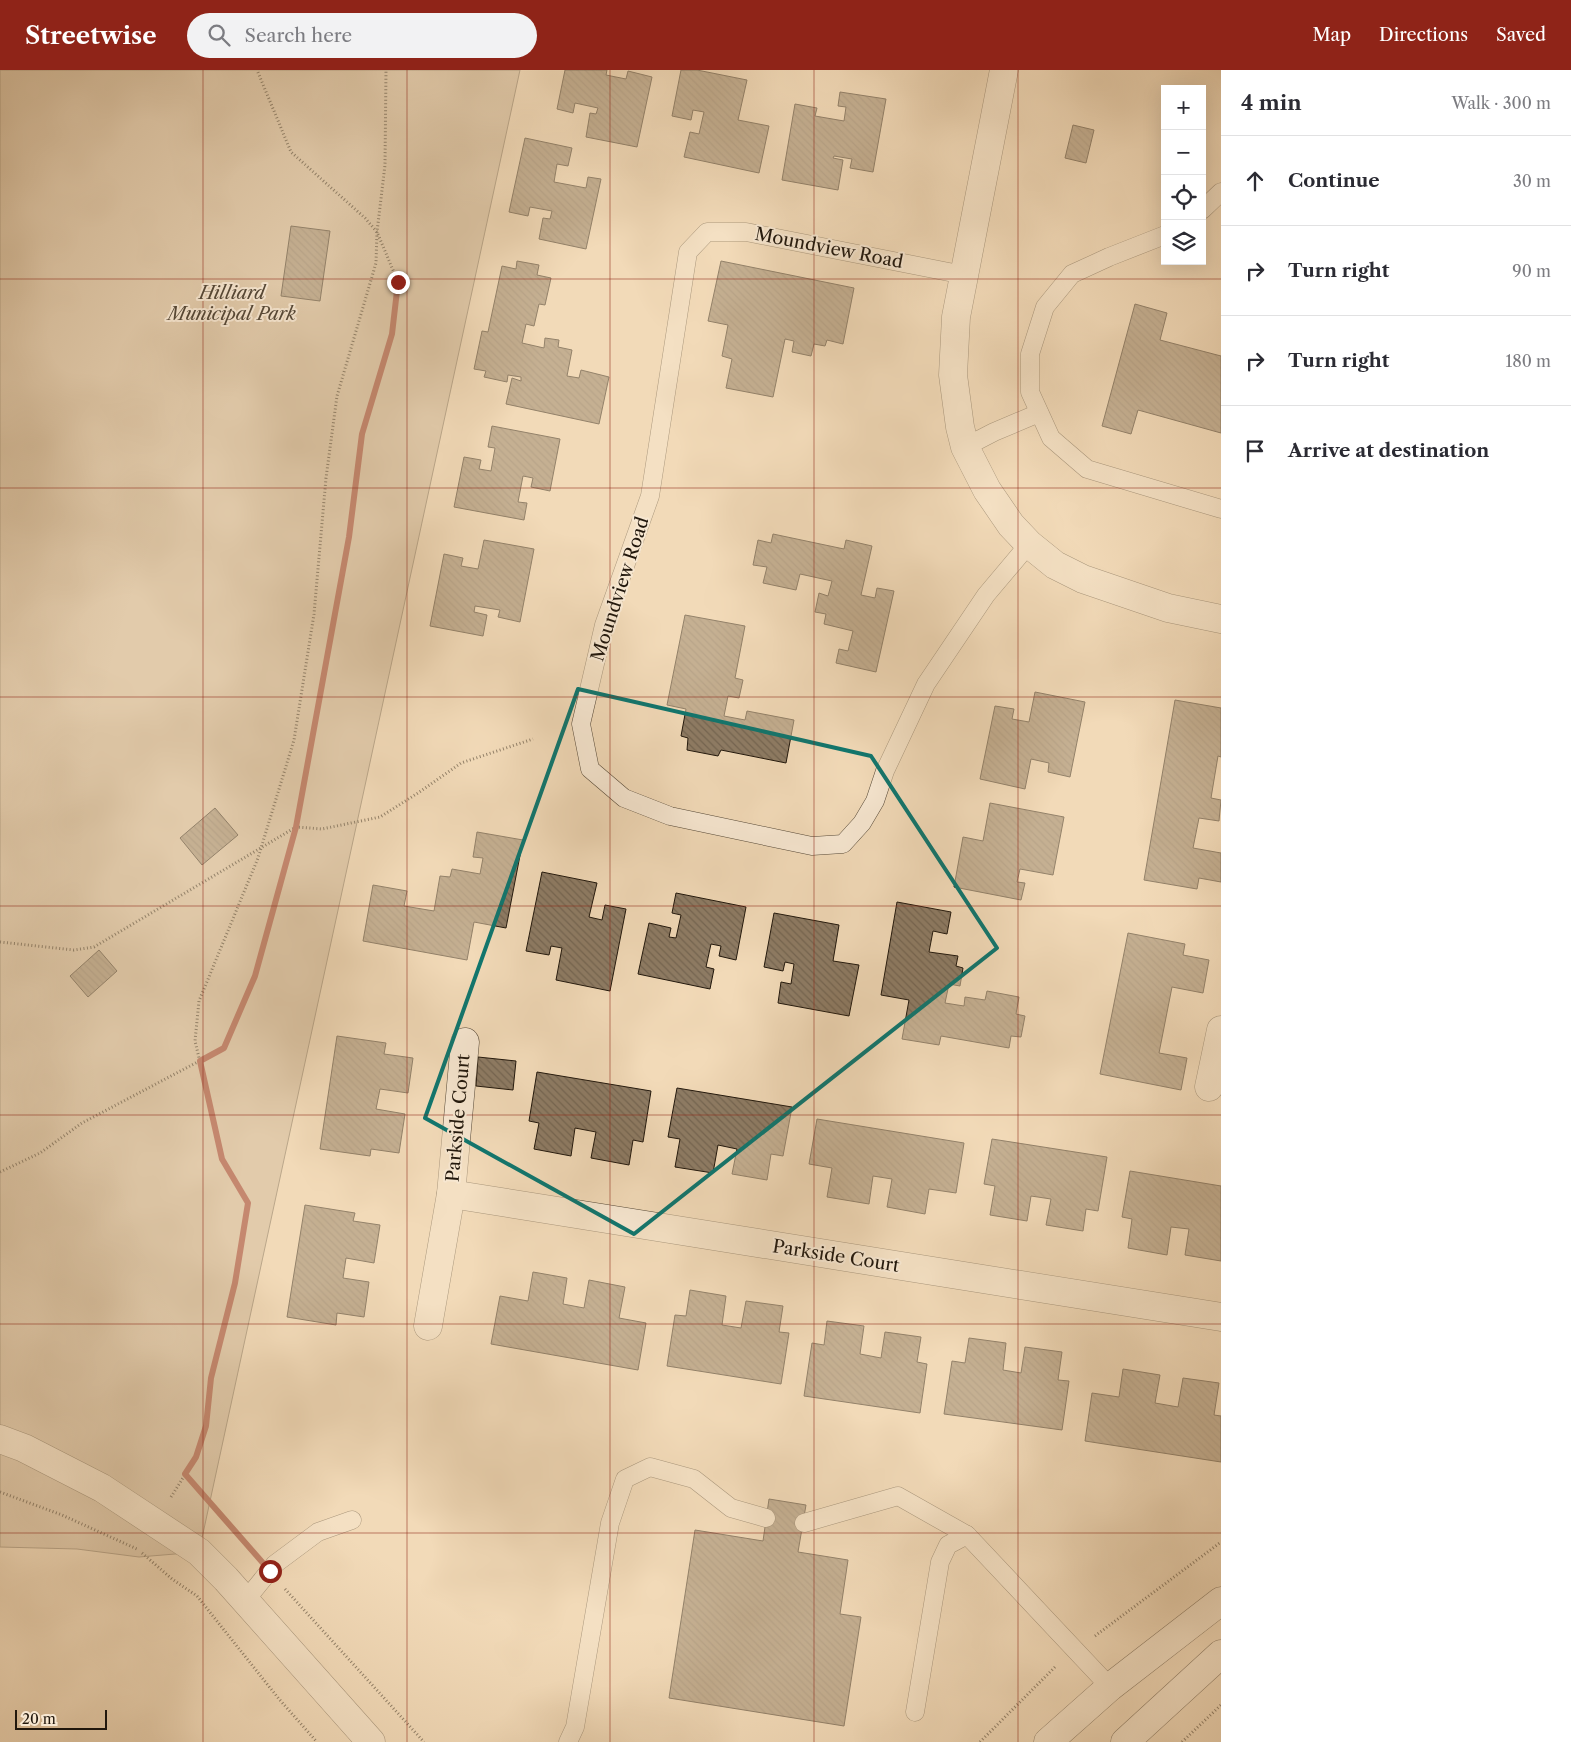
<!DOCTYPE html>
<meta charset="utf-8">
<style>
:root{--surface:#fff;--page:#f2f2f3;--text:#2b2b33;--muted:#7c7c81;--line:#e1e1e2;--accent:#8f2418}
body{margin:0;font-family:"Libre Caslon Text",serif;background:var(--page);color:var(--text)}
.controls{position:absolute;right:15px;top:15px;display:grid;overflow:hidden;border-radius:0px;box-shadow:0 5px 20px #0002}
.controls button{width:45px;height:45px;display:grid;place-items:center;padding:0;border:0;border-bottom:1px solid var(--line);background:var(--surface);color:var(--text);font:25px sans-serif}
.scale{position:absolute;left:15px;bottom:12px;width:92px;box-sizing:border-box;padding-left:5px;border:2px solid #21170c;border-top:0;font-size:14px;line-height:18px;white-space:nowrap;color:#21170c;-webkit-text-stroke:4px #f7e7d1;paint-order:stroke}
.stop{position:absolute;width:15px;height:15px;margin:-11px;border:4px solid #8f2418;border-radius:50%;background:#fff}
.stop.end{background:#8f2418;border-color:#fff;box-shadow:0 1px 5px #0008}
.list{margin:0;padding:0;list-style:none}
h2{display:flex;justify-content:space-between;align-items:center;height:65px;margin:0;padding:0 20px;font-size:21px}
h2 small{font-size:16px;font-weight:400;color:var(--muted)}
.list li{display:grid;grid-template-columns:32px 1fr auto;gap:15px;align-items:center;box-sizing:border-box;height:90px;padding:0 20px;border-top:1px solid var(--line)}
.list b{display:block;font-size:19px;white-space:nowrap}
.list em{font-size:16px;font-style:normal;color:var(--muted)}
.icon{flex:none;width:28px;height:28px;fill:none;stroke:currentColor;stroke-width:2;stroke-linecap:round;stroke-linejoin:round}
.map{position:relative;flex:none;width:1221px;height:1672px;overflow:hidden}
header{display:flex;align-items:center;gap:30px;box-sizing:border-box;height:70px;padding:0 25px;background:var(--accent);color:#fff}
header strong{font-size:24px}
nav{display:flex;gap:28px;margin-inline-start:auto;font-size:18px}
.search{width:350px;height:45px;background:var(--page);display:flex;align-items:center;gap:12px;box-sizing:border-box;padding:0 18px;border-radius:28px;color:var(--muted);font-size:19px}
main{display:flex}
aside{flex:1;background:var(--surface)}
.map>svg:first-child{display:block}
</style>
<header>
<strong>Streetwise</strong>
<div class="search"><svg class="icon" aria-label="search" viewBox="0 0 24 24"><circle cx="10" cy="10" r="6"/><path d="M15 15l6 6"/></svg>Search here</div>
<nav><a>Map</a><a>Directions</a><a>Saved</a></nav>
</header>
<main>
<div class="map">
<svg width="1221" height="1672" viewBox="0 0 1221 1672">
<defs>
<pattern id="building-back-hatch" width="6" height="6" patternUnits="userSpaceOnUse" patternTransform="scale(1.25)"><rect width="6" height="6" fill="#8e7c65"/><path d="M-1 5l2 2M0 0l6 6M5-1l2 2" fill="none" stroke="#746552"/></pattern>
</defs>
<rect width="100%" height="100%" fill="#f2dab8"/>
<filter id="stains"><feTurbulence type="fractalNoise" baseFrequency=".004" numOctaves="4"/><feColorMatrix values="0 0 0 0 .2 0 0 0 0 .09 0 0 0 0 .02 0 0 0 .5 -.17"/></filter>
<radialGradient id="worn" r=".72"><stop offset=".6" stop-color="#630" stop-opacity="0"/><stop offset="1" stop-color="#630" stop-opacity=".3"/></radialGradient>
<polygon fill="#ceb99b" stroke="#786854" points="0,0 520,0 199,1482 139,1487 77,1479 0,1477"/>
<g fill="url(#building-back-hatch)" stroke="#21170c">
<polygon points="565,0 607,0 606,5 626,9 628,1 652,7 637,77 586,67 590,43 596,44 598,38 575,33 573,43 557,39"/>
<polygon points="681,0 697,0 747,10 738,50 769,56 759,103 684,87 690,62 699,64 704,42 693,40 691,50 672,46"/>
<polygon points="840,22 886,29 873,102 850,98 852,89 834,86 833,88 843,90 838,120 782,110 795,34 817,38 815,46 844,51 846,37 838,36"/>
<polygon points="1073,55 1094,60 1086,93 1065,88"/>
<polygon points="525,68 572,78 568,96 557,94 554,112 586,118 588,107 601,109 586,179 539,169 543,148 550,149 552,141 530,137 528,146 509,142"/>
<polygon points="291,156 330,161 320,231 281,226"/>
<polygon points="517,191 539,195 537,205 551,208 545,235 539,234 534,256 526,254 522,273 544,278 545,268 559,270 558,277 572,280 567,306 579,308 581,300 609,307 599,354 506,334 512,308 521,311 521,307 508,305 507,312 484,307 486,301 474,299 482,261 488,262 502,196 516,199"/>
<polygon points="721,191 854,218 843,274 827,270 825,276 814,274 811,286 792,282 794,271 785,269 773,327 726,318 732,289 722,286 728,255 708,251"/>
<polygon points="1135,234 1167,243 1160,270 1221,286 1221,363 1138,340 1131,364 1102,356"/>
<polygon points="492,356 560,369 550,421 531,417 533,408 523,406 518,432 527,433 524,450 454,437 464,387 481,390 479,399 491,401 495,378 488,377"/>
<polygon points="773,464 844,479 846,470 872,476 861,525 875,528 877,518 894,521 876,602 836,593 839,579 848,581 853,561 824,554 826,544 815,542 819,523 828,526 832,511 800,504 796,520 763,513 767,497 753,495 758,470 771,473"/>
<polygon points="484,470 534,479 520,552 498,547 500,540 475,536 474,542 487,545 483,566 430,556 444,484 463,488 461,496 478,499"/>
<polygon points="685,545 745,556 735,608 743,610 739,628 728,626 724,646 745,650 747,641 794,650 786,693 721,680 718,686 687,680 688,668 681,666 686,639 667,635"/>
<polygon points="1035,622 1085,632 1070,707 1048,702 1049,693 1031,689 1025,719 980,709 995,636 1014,639 1012,649 1029,652"/>
<polygon points="1175,630 1221,638 1221,687 1218,686 1211,728 1221,730 1219,751 1199,748 1193,778 1221,783 1221,812 1199,808 1197,819 1144,810"/>
<polygon points="990,733 1064,747 1053,805 1020,799 1017,812 1025,813 1021,830 954,817 963,767 983,771"/>
<polygon points="215,738 238,765 202,795 180,768"/>
<polygon points="477,762 523,770 506,858 474,852 467,890 363,871 373,815 407,821 404,836 434,841 440,806 450,807 452,799 480,804 483,788 473,787"/>
<polygon points="542,802 597,813 589,847 602,850 605,835 626,839 610,921 556,910 562,878 551,876 549,885 526,881"/>
<polygon points="676,823 746,837 736,890 719,886 721,876 711,874 706,897 714,899 710,919 638,904 649,853 671,858 669,867 676,868 681,845 672,843"/>
<polygon points="897,832 951,842 947,864 933,861 929,882 958,886 956,896 963,898 960,916 949,914 945,933 964,936 965,927 985,930 987,921 1019,927 1016,944 1025,946 1021,967 1011,966 1009,978 941,966 939,975 902,969 909,930 881,925"/>
<polygon points="774,843 839,855 833,891 859,895 849,946 778,933 781,912 791,914 794,894 785,892 783,901 764,897"/>
<polygon points="1128,863 1185,874 1183,885 1209,890 1203,923 1172,917 1159,983 1187,988 1181,1020 1100,1004"/>
<polygon points="99,880 117,901 88,927 70,906"/>
<polygon points="337,966 386,973 384,984 413,988 408,1023 380,1019 376,1039 405,1044 399,1083 371,1079 370,1086 320,1079"/>
<polygon points="478,987 516,991 513,1020 476,1016"/>
<polygon points="537,1002 651,1021 643,1072 633,1070 629,1095 591,1088 596,1062 575,1058 571,1086 534,1079 539,1053 529,1051"/>
<polygon points="677,1018 792,1037 783,1086 771,1084 767,1110 732,1104 737,1079 718,1075 713,1103 675,1097 680,1069 668,1067"/>
<polygon points="817,1049 964,1073 956,1123 929,1119 925,1144 887,1137 892,1109 873,1106 869,1134 827,1127 832,1098 809,1094"/>
<polygon points="992,1069 1107,1087 1098,1141 1086,1139 1083,1161 1046,1155 1051,1129 1031,1126 1027,1151 990,1145 995,1116 984,1114"/>
<polygon points="1130,1101 1221,1116 1221,1191 1185,1185 1189,1159 1171,1157 1167,1185 1128,1178 1132,1149 1122,1147"/>
<polygon points="305,1135 355,1143 353,1151 380,1155 374,1193 346,1188 343,1208 369,1212 364,1247 337,1243 336,1255 287,1247"/>
<polygon points="533,1202 567,1208 563,1234 584,1238 589,1210 625,1217 619,1248 646,1253 638,1300 491,1274 500,1226 528,1231"/>
<polygon points="690,1220 726,1226 722,1255 741,1258 746,1231 783,1236 779,1262 789,1263 781,1314 667,1296 675,1245 686,1246"/>
<polygon points="827,1251 864,1256 860,1284 881,1288 885,1262 921,1267 917,1292 927,1294 920,1343 804,1326 812,1273 824,1275"/>
<polygon points="969,1268 1006,1273 1003,1300 1021,1303 1025,1277 1062,1282 1058,1310 1069,1311 1062,1360 944,1344 952,1291 965,1293"/>
<polygon points="1123,1299 1160,1305 1155,1333 1178,1337 1183,1308 1219,1313 1214,1345 1221,1346 1221,1392 1085,1371 1092,1323 1119,1327"/>
<polygon points="769,1429 806,1435 798,1482 848,1490 840,1544 861,1547 844,1656 669,1628 695,1460 763,1471"/>
</g>
<g fill="none" stroke-linecap="round" stroke-linejoin="round">
<g stroke="#554837" stroke-width="19">
<g id="service">
<polyline points="1202,140 1221,122"/>
<polyline points="1165,165 1109,187 1072,204 1045,237 1030,284 1030,322 1051,368 1087,399 1221,439"/>
<polyline points="964,205 746,162 707,162 688,182 650,426 604,555 581,654 590,699 624,728 670,746 812,776 843,774 862,753 875,731 885,701 926,614 986,525 1029,474"/>
<polyline points="965,377 994,362 1039,343"/>
<polyline points="804,1453 898,1426 967,1465"/>
<polyline points="245,1531 275,1494 318,1462 352,1450"/>
<polyline points="915,1642 940,1492 948,1475 967,1465 1110,1617"/>
<polyline points="568,1672 575,1657 610,1453 625,1409 650,1397 694,1409 731,1438 766,1448"/>
</g>
</g>
<g stroke="#554837" stroke-width="29">
<g id="minor">
<polyline points="1004,0 956,247 953,305 960,357 965,377 987,420 1011,455 1029,474 1055,495 1083,509 1168,538 1221,549"/>
<polyline points="1209,1017 1221,960"/>
<polyline points="451,1124 1221,1247"/>
<polyline points="428,1256 451,1124 465,972"/>
<polyline points="0,1369 24,1378 102,1418 199,1482 226,1509 371,1672"/>
</g>
</g>
<g stroke="#21170c" stroke-width="29">
<g id="secondary">
<polyline points="1048,1672 1110,1617 1221,1531"/>
<polyline points="1125,1672 1221,1584"/>
</g>
</g>
<g stroke="#21170c" stroke-width="3" stroke-dasharray="1 2.5" stroke-linecap="butt">
<polyline points="0,872 74,880 94,877 296,757 322,759 380,747 418,723 461,693 533,669"/>
<polyline points="0,1102 40,1083 82,1053 224,978 255,905 296,757 349,467 363,363 392,265 398,212 377,162 365,148 291,82 257,0"/>
<polyline points="185,1404 253,1482"/>
<polyline points="0,1422 62,1445 137,1479"/>
<polyline points="171,1427 196,1387 206,1356 211,1307 235,1213 248,1133 223,1089 195,971 199,931 258,788 294,670 314,544 326,408 337,326 376,193 377,162 385,95 386,0"/>
<polyline points="142,1483 172,1509 197,1526 279,1629 317,1672"/>
<polyline points="285,1519 424,1672"/>
<polyline points="1095,1566 1221,1472"/>
<polyline points="980,1672 1056,1596"/>
<polyline points="1182,1672 1221,1635"/>
</g>
<use href="#service" stroke="#f7e7d1" stroke-width="18"/>
<use href="#minor" stroke="#f7e7d1" stroke-width="28"/>
<use href="#secondary" stroke="#f7e7d1" stroke-width="28"/>
</g>
<g fill="none" stroke-linecap="round" stroke-linejoin="round">
<polyline stroke="#8f2418" stroke-width="6" points="270,1501 185,1404 196,1387 206,1356 211,1308 235,1213 248,1133 222,1089 200,991 224,978 255,906 296,757 349,467 362,364 392,264 398,212"/>
</g>
<path d="M0 0H1221V1672H0ZM578,619L871,686L997,878L634,1164L425,1048Z" fill="#f2dab8" fill-opacity=".55" fill-rule="evenodd"/>
<path fill="none" stroke="#0f766e" stroke-width="4" stroke-linejoin="round" d="M578,619L871,686L997,878L634,1164L425,1048Z"/>
<path fill="none" stroke="#8f2418" stroke-width="1" stroke-opacity="0.55" d="M203,0V1672M407,0V1672M610,0V1672M814,0V1672M1018,0V1672M0,209H1221M0,418H1221M0,627H1221M0,836H1221M0,1045H1221M0,1254H1221M0,1463H1221"/>
<g text-anchor="middle" dominant-baseline="central" stroke-width="4" stroke-linejoin="round" paint-order="stroke">
<g font-size="18" fill="#21170c" stroke="#f7e7d1">
<text transform="translate(829 178) rotate(11)">Moundview Road</text>
<text transform="translate(620 519) rotate(-72)">Moundview Road</text>
<text transform="translate(458 1048) rotate(-85)">Parkside Court</text>
<text transform="translate(836 1186) rotate(9)">Parkside Court</text>
</g>
<g font-size="18" font-style="italic" fill="#554837" stroke="#f7e7d1">
<text x="232" y="223">Hilliard<tspan x="232" dy="21">Municipal Park</tspan></text>
</g>
</g>
<rect width="100%" height="100%" filter="url(#stains)"/>
<rect width="100%" height="100%" fill="url(#worn)"/>
</svg>
<div class="controls">
<button>+</button>
<button>−</button>
<button><svg class="icon" aria-label="locate" viewBox="0 0 24 24"><circle cx="12" cy="12" r="6"/><path d="M12 2v4M12 18v4M2 12h4M18 12h4"/></svg></button>
<button><svg class="icon" aria-label="layers" viewBox="0 0 24 24"><path d="M12 4l9 5-9 5-9-5zM3 14l9 5 9-5"/></svg></button>
</div>
<div class="scale">20 m</div>
<div class="stop" style="left:270px;top:1501px"></div>
<div class="stop end" style="left:398px;top:212px"></div>
</div>
<aside>
<h2>4 min<small>Walk · 300 m</small></h2>
<ul class="list">
<li><svg class="icon" aria-label="ahead" viewBox="0 0 24 24"><path d="M12 20V5M6 11l6-6 6 6"/></svg><div><b>Continue</b></div><em>30 m</em></li>
<li><svg class="icon" aria-label="right" viewBox="0 0 24 24"><path d="M7 20v-9h11M14 6l5 5-5 5"/></svg><div><b>Turn right</b></div><em>90 m</em></li>
<li><svg class="icon" aria-label="right" viewBox="0 0 24 24"><path d="M7 20v-9h11M14 6l5 5-5 5"/></svg><div><b>Turn right</b></div><em>180 m</em></li>
<li><svg class="icon" aria-label="arrive" viewBox="0 0 24 24"><path d="M6 21V4h12l-3 4 3 4H6"/></svg><div><b>Arrive at destination</b></div></li>
</ul>
</aside>
</main>
